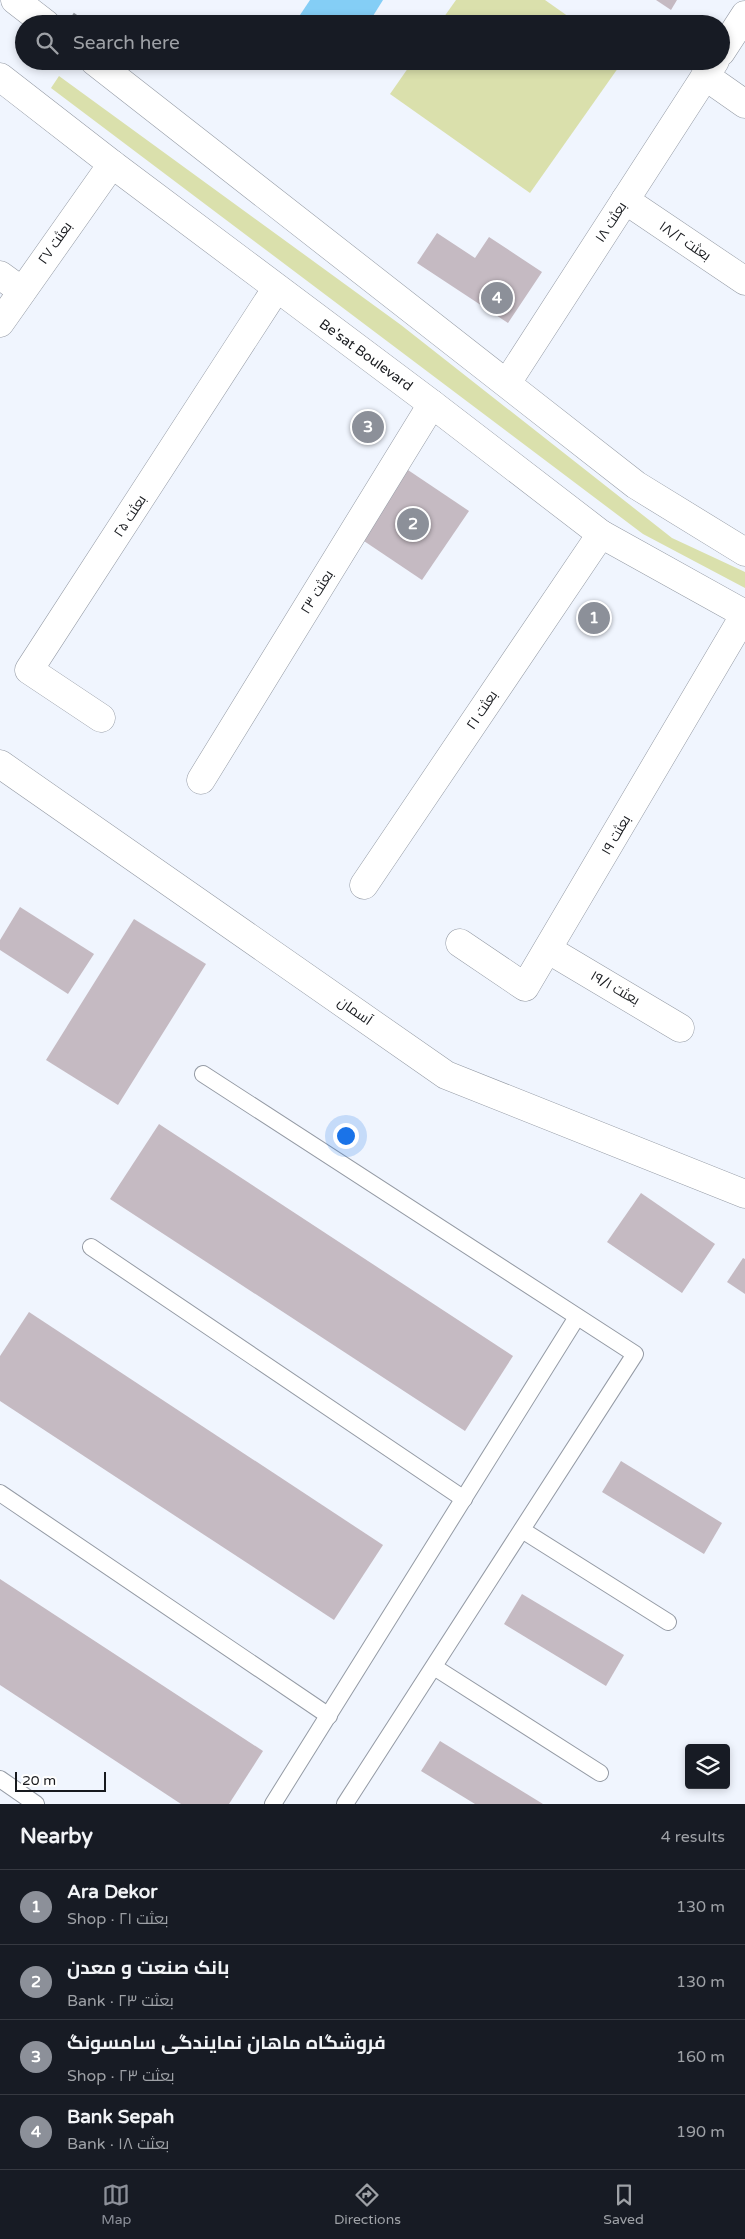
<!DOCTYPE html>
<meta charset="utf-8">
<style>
:root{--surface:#171b24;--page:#242831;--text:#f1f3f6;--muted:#9ea1a6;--line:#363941;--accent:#8c9099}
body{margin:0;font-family:"Varela Round",Cairo,sans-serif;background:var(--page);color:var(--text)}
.controls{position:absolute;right:15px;bottom:15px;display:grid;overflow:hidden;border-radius:5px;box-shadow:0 2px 8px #0003}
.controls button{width:45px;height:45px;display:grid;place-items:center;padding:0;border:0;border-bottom:1px solid var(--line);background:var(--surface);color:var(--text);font:25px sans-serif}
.scale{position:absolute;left:15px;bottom:12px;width:91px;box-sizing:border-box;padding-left:5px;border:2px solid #181a1e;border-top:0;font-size:14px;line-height:18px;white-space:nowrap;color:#181a1e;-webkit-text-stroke:4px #fff;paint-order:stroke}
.you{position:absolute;left:345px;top:1135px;width:18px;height:18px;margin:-12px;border:4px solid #fff;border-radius:50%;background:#1a73e8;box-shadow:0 0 0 8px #1a73e833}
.badge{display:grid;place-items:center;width:32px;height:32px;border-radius:50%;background:var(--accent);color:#fff;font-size:16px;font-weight:700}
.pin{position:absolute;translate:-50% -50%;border:2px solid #fff;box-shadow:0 1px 5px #0006}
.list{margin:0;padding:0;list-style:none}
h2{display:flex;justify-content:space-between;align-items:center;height:65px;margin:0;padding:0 20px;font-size:21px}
h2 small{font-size:16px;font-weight:400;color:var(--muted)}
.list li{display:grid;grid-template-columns:32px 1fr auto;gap:15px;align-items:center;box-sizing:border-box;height:75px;padding:0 20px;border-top:1px solid var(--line)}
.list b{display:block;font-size:19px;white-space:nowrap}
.list p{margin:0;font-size:16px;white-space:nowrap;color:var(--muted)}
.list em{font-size:16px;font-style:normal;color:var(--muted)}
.icon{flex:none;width:28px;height:28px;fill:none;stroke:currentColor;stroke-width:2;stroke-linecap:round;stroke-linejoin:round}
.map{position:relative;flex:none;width:745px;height:1804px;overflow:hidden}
.search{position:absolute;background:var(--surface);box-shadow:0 2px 8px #0003;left:15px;right:15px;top:15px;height:55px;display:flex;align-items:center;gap:12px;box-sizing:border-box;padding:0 18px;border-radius:28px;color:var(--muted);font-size:19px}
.sheet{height:365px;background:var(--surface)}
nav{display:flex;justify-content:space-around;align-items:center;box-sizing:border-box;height:70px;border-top:1px solid var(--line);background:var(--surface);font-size:14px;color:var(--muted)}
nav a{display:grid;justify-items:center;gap:2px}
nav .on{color:var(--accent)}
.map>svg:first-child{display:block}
</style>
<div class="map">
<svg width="745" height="1804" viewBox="0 0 745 1804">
<rect width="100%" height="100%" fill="#f0f5fe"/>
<g fill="#dae0ac">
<polygon points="456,0 545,0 579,24 439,24"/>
<polygon points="413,61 623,61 530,193 390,94"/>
<polygon points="59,76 401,325 672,538 745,572 745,588 643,534 51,88"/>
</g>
<polygon fill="#84cef6" points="310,0 383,0 368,24 294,24"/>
<g fill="#c5bac2">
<polygon points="656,0 677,0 671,10"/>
<polygon points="437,233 475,258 489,237 542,272 508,323 417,263"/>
<polygon points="405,468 469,511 422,580 358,537"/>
<polygon points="20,907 94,954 68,994 0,950 0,940"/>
<polygon points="134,919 206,964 118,1105 46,1060"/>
<polygon points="159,1124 513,1356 465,1431 110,1199"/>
<polygon points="641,1193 715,1244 682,1293 607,1242"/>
<polygon points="743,1258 745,1259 745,1294 727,1282"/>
<polygon points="29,1312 383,1545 334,1620 0,1401 0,1356"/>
<polygon points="621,1461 722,1523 704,1554 602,1492"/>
<polygon points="0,1579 263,1751 229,1804 181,1804 0,1685"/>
<polygon points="522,1594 624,1655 606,1686 504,1624"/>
<polygon points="440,1741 543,1804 475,1804 421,1771"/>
</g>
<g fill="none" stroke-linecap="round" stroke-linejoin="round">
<g stroke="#959ba5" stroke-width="18">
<g id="service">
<polyline points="203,1074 635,1354 345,1804"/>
<polyline points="91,1247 464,1499"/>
<polyline points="0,1493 329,1716"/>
<polyline points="522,1530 668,1622"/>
<polyline points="434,1667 600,1773"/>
<polyline points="0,1779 36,1804"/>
<polyline points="273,1804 577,1317"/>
</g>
</g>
<g stroke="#959ba5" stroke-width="29">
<g id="minor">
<polyline points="721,52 745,15"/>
<polyline points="705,76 745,104"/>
<polyline points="625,200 745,281"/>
<polyline points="0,275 22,291"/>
<polyline points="0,323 112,164"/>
<polyline points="507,383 715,61"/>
<polyline points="101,718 29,670 276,289"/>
<polyline points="201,780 432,404"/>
<polyline points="364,885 601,534"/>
<polyline points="460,943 525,987 745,614"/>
<polyline points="549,950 680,1028"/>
</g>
</g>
<g stroke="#959ba5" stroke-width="29">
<polyline id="tertiary" points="0,764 446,1075 745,1194"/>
</g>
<g stroke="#959ba5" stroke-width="29">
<g id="secondary">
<polyline points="15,0 46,24"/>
<polyline points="94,61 636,485 745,552"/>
<polyline points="0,77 112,164 432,404 601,534 745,614"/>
</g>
</g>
<polyline stroke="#979ba2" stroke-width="3" stroke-dasharray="4 2.5" stroke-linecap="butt" points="73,14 87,24"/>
<use href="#service" stroke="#fff" stroke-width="16"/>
<use href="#minor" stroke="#fff" stroke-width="28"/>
<use href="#tertiary" stroke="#fff" stroke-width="28"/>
<use href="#secondary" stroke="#fff" stroke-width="28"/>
</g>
<g text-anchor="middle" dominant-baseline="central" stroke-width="4" stroke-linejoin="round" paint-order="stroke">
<g font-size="14" fill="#181a1e" stroke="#fff">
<text transform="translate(611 222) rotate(-57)">بعثت ۱۸</text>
<text transform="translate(685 241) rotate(34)">۱۸/۲ بعثت</text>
<text transform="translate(55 243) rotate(-55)">۲۷ بعثت</text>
<text transform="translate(366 355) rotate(36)">Be'sat Boulevard</text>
<text transform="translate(130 516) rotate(-57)">۲۵ بعثت</text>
<text transform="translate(317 592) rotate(-58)">۲۳ بعثت</text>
<text transform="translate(482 710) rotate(-56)">۲۱ بعثت</text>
<text transform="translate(616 835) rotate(-60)">بعثت ۱۹</text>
<text transform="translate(615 988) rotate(30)">۱۹/۱ بعثت</text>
<text transform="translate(355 1011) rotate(35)">آسمان</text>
</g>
</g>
</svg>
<div class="controls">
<button><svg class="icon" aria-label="layers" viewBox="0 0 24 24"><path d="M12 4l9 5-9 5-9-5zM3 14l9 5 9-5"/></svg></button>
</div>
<div class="scale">20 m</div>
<div class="you"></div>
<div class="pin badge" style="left:594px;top:618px">1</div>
<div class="pin badge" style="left:413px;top:524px">2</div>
<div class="pin badge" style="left:368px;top:427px">3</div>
<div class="pin badge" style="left:497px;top:298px">4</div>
<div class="search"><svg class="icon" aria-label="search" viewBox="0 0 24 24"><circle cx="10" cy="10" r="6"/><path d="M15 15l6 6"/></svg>Search here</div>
</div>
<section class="sheet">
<h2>Nearby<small>4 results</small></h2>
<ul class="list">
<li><span class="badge">1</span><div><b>Ara Dekor</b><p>Shop · ۲۱ بعثت</p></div><em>130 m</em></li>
<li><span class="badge">2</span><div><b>بانک صنعت و معدن</b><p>Bank · ۲۳ بعثت</p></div><em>130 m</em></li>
<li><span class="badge">3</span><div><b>فروشگاه ماهان نمایندگی سامسونگ</b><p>Shop · ۲۳ بعثت</p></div><em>160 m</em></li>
<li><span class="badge">4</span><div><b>Bank Sepah</b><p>Bank · بعثت ۱۸</p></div><em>190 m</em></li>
</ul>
</section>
<nav>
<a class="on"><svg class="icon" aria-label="map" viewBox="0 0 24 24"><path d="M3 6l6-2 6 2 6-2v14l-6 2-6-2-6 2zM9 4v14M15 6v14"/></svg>Map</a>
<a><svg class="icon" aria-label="directions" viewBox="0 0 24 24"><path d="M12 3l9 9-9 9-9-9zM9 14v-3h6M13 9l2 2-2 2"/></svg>Directions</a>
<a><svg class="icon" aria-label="saved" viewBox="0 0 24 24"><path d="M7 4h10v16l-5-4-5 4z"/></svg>Saved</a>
</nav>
